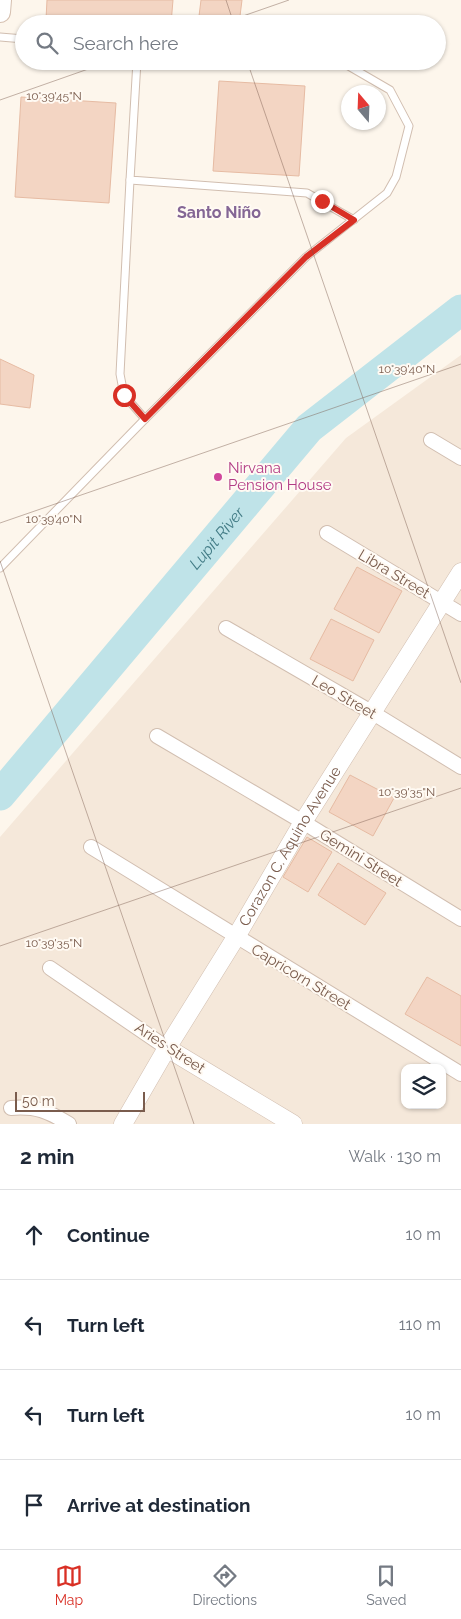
<!DOCTYPE html>
<meta charset="utf-8">
<style>
:root{--surface:#fff;--page:#f6f6f7;--text:#1f2937;--muted:#747a83;--line:#e0e1e3;--accent:#d93025}
body{margin:0;font-family:Raleway,sans-serif;background:var(--page);color:var(--text)}
.controls{position:absolute;right:15px;bottom:15px;display:grid;overflow:hidden;border-radius:10px;box-shadow:0 1px 4px #0004}
.controls button{width:45px;height:45px;display:grid;place-items:center;padding:0;border:0;border-bottom:1px solid var(--line);background:var(--surface);color:var(--text);font:25px sans-serif}
.compass{position:absolute;left:341px;top:85px;width:45px;height:45px;border-radius:50%;background:var(--surface);box-shadow:0 1px 4px #0004;rotate:341deg}
.scale{position:absolute;left:15px;bottom:12px;width:130px;box-sizing:border-box;padding-left:5px;border:2px solid #7a5c4d;border-top:0;font-size:14px;line-height:18px;white-space:nowrap;color:#7a5c4d;-webkit-text-stroke:4px #fffaf3;paint-order:stroke}
.stop{position:absolute;width:15px;height:15px;margin:-11px;border:4px solid #d93025;border-radius:50%;background:#fff}
.stop.end{background:#d93025;border-color:#fff;box-shadow:0 1px 5px #0008}
.list{margin:0;padding:0;list-style:none}
h2{display:flex;justify-content:space-between;align-items:center;height:65px;margin:0;padding:0 20px;font-size:21px}
h2 small{font-size:16px;font-weight:400;color:var(--muted)}
.list li{display:grid;grid-template-columns:32px 1fr auto;gap:15px;align-items:center;box-sizing:border-box;height:90px;padding:0 20px;border-top:1px solid var(--line)}
.list b{display:block;font-size:19px;white-space:nowrap}
.list em{font-size:16px;font-style:normal;color:var(--muted)}
.icon{flex:none;width:28px;height:28px;fill:none;stroke:currentColor;stroke-width:2;stroke-linecap:round;stroke-linejoin:round}
.map{position:relative;flex:none;width:461px;height:1124px;overflow:hidden}
.search{position:absolute;background:var(--surface);box-shadow:0 1px 4px #0004;left:15px;right:15px;top:15px;height:55px;display:flex;align-items:center;gap:12px;box-sizing:border-box;padding:0 18px;border-radius:28px;color:var(--muted);font-size:19px}
.sheet{height:425px;background:var(--surface)}
nav{display:flex;justify-content:space-around;align-items:center;box-sizing:border-box;height:70px;border-top:1px solid var(--line);background:var(--surface);font-size:14px;color:var(--muted)}
nav a{display:grid;justify-items:center;gap:2px}
nav .on{color:var(--accent)}
.map>svg:first-child{display:block}
</style>
<div class="map">
<svg width="461" height="1124" viewBox="0 0 461 1124">
<rect width="100%" height="100%" fill="#fdf6ec"/>
<path fill="#f5e8da" fill-rule="evenodd" d="M461,355V1124H0V837L346,438ZM405,1068H442V1105H405Z"/>
<g fill="none" stroke-linecap="round" stroke-linejoin="round">
<path stroke="#bfe3e8" stroke-width="31" id="s1" d="M0,795L309,428L461,310"/>
</g>
<g fill="#f3d5c3" stroke="#e6bba3">
<polygon points="47,0 173,0 171,24 122,24 46,19"/>
<polygon points="201,0 242,0 239,24 198,24"/>
<polygon points="219,81 305,86 299,176 213,171"/>
<polygon points="21,97 116,103 109,203 15,197"/>
<polygon points="0,359 34,375 30,408 0,404"/>
<polygon points="357,567 402,591 379,633 334,609"/>
<polygon points="331,619 374,640 353,681 310,659"/>
<polygon points="350,775 394,798 373,836 329,812"/>
<polygon points="307,837 332,852 308,892 283,877"/>
<polygon points="338,863 386,893 365,925 318,895"/>
<polygon points="427,977 461,996 461,1046 405,1014"/>
</g>
<g fill="none" stroke-linecap="round" stroke-linejoin="round">
<g stroke="#d1beb0" stroke-width="9">
<g id="service">
<polyline points="0,37 24,39"/>
<polyline points="137,61 130,180 307,193 354,220"/>
<polyline points="130,180 120,374 124,395 145,419"/>
<polyline points="0,568 145,419 306,257 387,193 396,177 409,126 390,90 340,61"/>
</g>
</g>
<g stroke="#d1beb0" stroke-width="16">
<g id="minor">
<polyline points="431,440 461,458"/>
<polyline points="327,533 461,614"/>
<polyline points="226,628 373,713 461,767"/>
<polyline points="157,736 303,822 461,919"/>
<polyline points="91,847 461,1074"/>
<polyline points="50,968 167,1048"/>
<path d="M11,1108C36,1106 48,1111 69,1124"/>
</g>
</g>
<g stroke="#d1beb0" stroke-width="19">
<g id="tertiary">
<polyline points="167,1048 293,1124"/>
<path id="s2" d="M123,1124L167,1048L236,937L303,822L461,572"/>
</g>
</g>
<g stroke="#d6c0b0" stroke-width="22">
<polyline id="secondary" points="0,12 1,0"/>
</g>
<use href="#service" stroke="#fff" stroke-width="7"/>
<use href="#minor" stroke="#fff" stroke-width="14"/>
<use href="#tertiary" stroke="#fff" stroke-width="18"/>
<use href="#secondary" stroke="#fff" stroke-width="20"/>
</g>
<g fill="none" stroke-linecap="round" stroke-linejoin="round">
<polyline stroke="#d93025" stroke-width="6" points="124,395 145,419 306,257 354,220 322,201"/>
</g>
<path fill="none" stroke="#7a5c4d" stroke-width="1" stroke-opacity="0.45" d="M226,0L234,24M220,24L289,0M247,61L461,683M0,100L111,61M0,523L461,364M0,561L194,1124M0,946L461,788"/>
<circle fill="#d1479c" stroke="#fffaf3" stroke-width="2" cx="218" cy="477" r="5"/>
<g text-anchor="middle" dominant-baseline="central" stroke-width="4" stroke-linejoin="round" paint-order="stroke">
<g font-size="15" fill="#b23c85" stroke="#fffaf3" text-anchor="start">
<text x="228" y="468">Nirvana<tspan x="228" dy="17">Pension House</tspan></text>
</g>
<g font-size="15" fill="#7a5c4d" stroke="#fffaf3">
<text transform="translate(394 574) rotate(31)">Libra Street</text>
<text transform="translate(344 697) rotate(30)">Leo Street</text>
<text stroke="none"><textPath href="#s2" startOffset="324">Corazon C. Aquino Avenue</textPath></text>
<text transform="translate(361 858) rotate(32)">Gemini Street</text>
<text transform="translate(301 977) rotate(31)">Capricorn Street</text>
<text transform="translate(170 1048) rotate(33)">Aries Street</text>
</g>
<g font-size="16" font-weight="bold" fill="#846695" stroke="#fffaf3">
<text x="219" y="212">Santo Niño</text>
</g>
<g font-size="16" font-style="italic" fill="#437c86" stroke="#fffaf3">
<text stroke="none"><textPath href="#s1" startOffset="336">Lupit River</textPath></text>
</g>
</g>
<g font-size="12" text-anchor="middle" fill="#7a5c4d" stroke="#fffaf3" stroke-width="4" stroke-linejoin="round" paint-order="stroke">
<text x="54" y="100">10°39'45"N</text>
<text x="407" y="373">10°39'40"N</text>
<text x="54" y="523">10°39'40"N</text>
<text x="407" y="796">10°39'35"N</text>
<text x="54" y="947">10°39'35"N</text>
</g>
</svg>
<div class="controls">
<button><svg class="icon" aria-label="layers" viewBox="0 0 24 24"><path d="M12 4l9 5-9 5-9-5zM3 14l9 5 9-5"/></svg></button>
</div>
<svg class="compass" viewBox="-18 -18 36 36"><path d="M0-13l5 13h-10z" fill="#e53935"/><path d="M0 13l5-13h-10z" fill="#747a83"/></svg>
<div class="scale">50 m</div>
<div class="stop" style="left:124px;top:395px"></div>
<div class="stop end" style="left:322px;top:201px"></div>
<div class="search"><svg class="icon" aria-label="search" viewBox="0 0 24 24"><circle cx="10" cy="10" r="6"/><path d="M15 15l6 6"/></svg>Search here</div>
</div>
<section class="sheet">
<h2>2 min<small>Walk · 130 m</small></h2>
<ul class="list">
<li><svg class="icon" aria-label="ahead" viewBox="0 0 24 24"><path d="M12 20V5M6 11l6-6 6 6"/></svg><div><b>Continue</b></div><em>10 m</em></li>
<li><svg class="icon" aria-label="left" viewBox="0 0 24 24"><path d="M17 20v-9H6M10 6l-5 5 5 5"/></svg><div><b>Turn left</b></div><em>110 m</em></li>
<li><svg class="icon" aria-label="left" viewBox="0 0 24 24"><path d="M17 20v-9H6M10 6l-5 5 5 5"/></svg><div><b>Turn left</b></div><em>10 m</em></li>
<li><svg class="icon" aria-label="arrive" viewBox="0 0 24 24"><path d="M6 21V4h12l-3 4 3 4H6"/></svg><div><b>Arrive at destination</b></div></li>
</ul>
</section>
<nav>
<a class="on"><svg class="icon" aria-label="map" viewBox="0 0 24 24"><path d="M3 6l6-2 6 2 6-2v14l-6 2-6-2-6 2zM9 4v14M15 6v14"/></svg>Map</a>
<a><svg class="icon" aria-label="directions" viewBox="0 0 24 24"><path d="M12 3l9 9-9 9-9-9zM9 14v-3h6M13 9l2 2-2 2"/></svg>Directions</a>
<a><svg class="icon" aria-label="saved" viewBox="0 0 24 24"><path d="M7 4h10v16l-5-4-5 4z"/></svg>Saved</a>
</nav>
